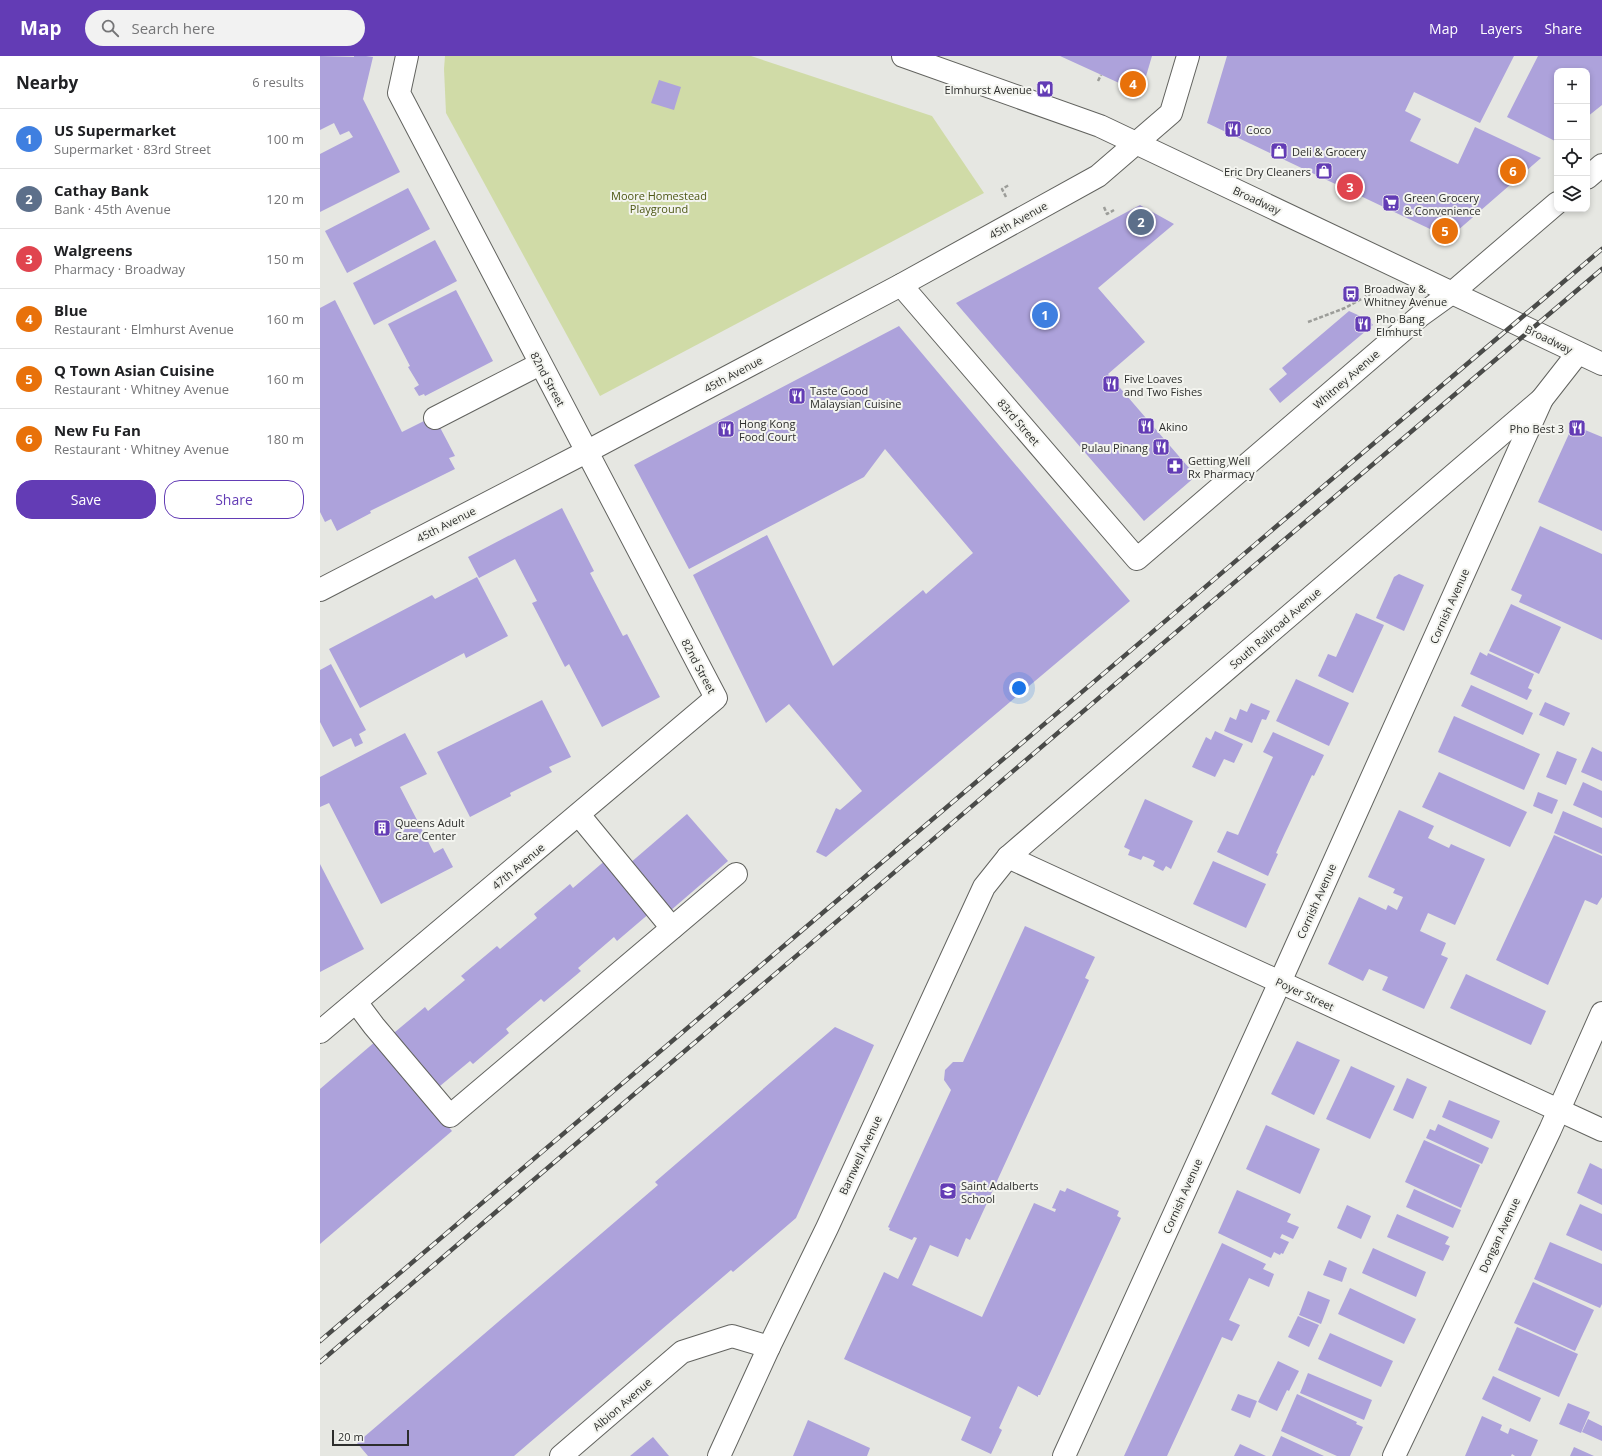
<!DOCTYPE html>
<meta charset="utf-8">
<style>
:root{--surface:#fff;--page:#f2f2f2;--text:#202124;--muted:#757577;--line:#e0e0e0;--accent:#633cb5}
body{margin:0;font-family:"Open Sans",sans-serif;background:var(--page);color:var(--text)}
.controls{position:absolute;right:12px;top:12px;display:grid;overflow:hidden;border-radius:8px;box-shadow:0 2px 6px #0003}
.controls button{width:36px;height:36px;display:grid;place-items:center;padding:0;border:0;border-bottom:1px solid var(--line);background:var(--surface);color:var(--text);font:20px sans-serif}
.scale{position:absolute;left:12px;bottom:10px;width:77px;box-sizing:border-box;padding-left:4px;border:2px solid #2d2e2c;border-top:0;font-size:11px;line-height:14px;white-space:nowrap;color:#2d2e2c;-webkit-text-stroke:3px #f3f4ef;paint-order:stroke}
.you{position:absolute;left:699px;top:632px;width:14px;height:14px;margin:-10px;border:3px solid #fff;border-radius:50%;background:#1a73e8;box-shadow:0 0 0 6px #1a73e833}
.badge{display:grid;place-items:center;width:26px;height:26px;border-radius:50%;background:var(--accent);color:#fff;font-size:13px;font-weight:700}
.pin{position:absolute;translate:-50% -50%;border:2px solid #fff;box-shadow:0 1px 4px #0006}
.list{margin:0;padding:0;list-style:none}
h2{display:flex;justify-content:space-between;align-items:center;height:52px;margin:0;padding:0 16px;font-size:17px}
h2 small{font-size:13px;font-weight:400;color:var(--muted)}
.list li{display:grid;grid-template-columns:26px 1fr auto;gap:12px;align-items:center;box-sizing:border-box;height:60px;padding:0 16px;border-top:1px solid var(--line)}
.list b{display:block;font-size:15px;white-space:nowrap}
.list p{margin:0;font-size:13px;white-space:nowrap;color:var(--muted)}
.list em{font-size:13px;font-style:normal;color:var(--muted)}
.actions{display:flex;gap:8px;padding:12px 16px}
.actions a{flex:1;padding:9px 0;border:1px solid var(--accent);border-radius:16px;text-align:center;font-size:14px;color:var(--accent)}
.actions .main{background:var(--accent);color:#fff}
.icon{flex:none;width:22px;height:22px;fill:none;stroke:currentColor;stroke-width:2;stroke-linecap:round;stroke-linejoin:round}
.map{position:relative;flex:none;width:1282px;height:1400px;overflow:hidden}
header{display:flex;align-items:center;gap:24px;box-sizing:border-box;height:56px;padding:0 20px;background:var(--accent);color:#fff}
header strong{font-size:19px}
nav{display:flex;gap:22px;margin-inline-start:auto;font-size:14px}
.search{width:280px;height:36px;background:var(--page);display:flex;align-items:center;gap:10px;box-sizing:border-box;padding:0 14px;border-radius:22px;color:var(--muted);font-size:15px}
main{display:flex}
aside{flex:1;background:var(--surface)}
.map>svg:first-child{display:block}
</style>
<header>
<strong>Map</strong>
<div class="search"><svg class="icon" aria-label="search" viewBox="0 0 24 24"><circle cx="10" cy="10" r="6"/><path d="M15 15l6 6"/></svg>Search here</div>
<nav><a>Map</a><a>Layers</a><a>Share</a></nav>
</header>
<main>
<aside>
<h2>Nearby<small>6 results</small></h2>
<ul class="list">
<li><span class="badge" style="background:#3f7fe0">1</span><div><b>US Supermarket</b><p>Supermarket · 83rd Street</p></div><em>100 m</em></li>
<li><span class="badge" style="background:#5c6f8a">2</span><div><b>Cathay Bank</b><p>Bank · 45th Avenue</p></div><em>120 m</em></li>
<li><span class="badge" style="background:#e0444e">3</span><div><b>Walgreens</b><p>Pharmacy · Broadway</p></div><em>150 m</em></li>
<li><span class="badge" style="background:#e8710a">4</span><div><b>Blue</b><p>Restaurant · Elmhurst Avenue</p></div><em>160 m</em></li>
<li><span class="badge" style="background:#e8710a">5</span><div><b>Q Town Asian Cuisine</b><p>Restaurant · Whitney Avenue</p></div><em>160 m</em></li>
<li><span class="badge" style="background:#e8710a">6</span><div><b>New Fu Fan</b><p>Restaurant · Whitney Avenue</p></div><em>180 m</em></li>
</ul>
<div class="actions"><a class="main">Save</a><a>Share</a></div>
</aside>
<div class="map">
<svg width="1282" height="1400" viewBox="0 0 1282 1400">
<rect width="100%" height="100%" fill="#e6e7e2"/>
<polygon fill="#d0dba7" points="125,0 431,0 612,60 664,137 280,340 126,57 124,13"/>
<g fill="#ada2db">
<polygon points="0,0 34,1 34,0 46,0 53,1 43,43 80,116 0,156 0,98 33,81 29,75 20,79 14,67 0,74"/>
<polygon points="740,0 832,0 821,37"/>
<polygon points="907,0 1194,0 1160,67 1094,36 1085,55 1101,63 1090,85 1138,108 1155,71 1221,102 1129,182 887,67"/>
<polygon points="1218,0 1282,0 1282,49 1267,61 1267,15 1237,15 1237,86 1187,61"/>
<polygon points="339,24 361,31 354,54 331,47"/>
<polygon points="88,132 110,173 27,217 5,175"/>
<polygon points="820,149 854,168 778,232 825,286 788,318 876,420 824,465 636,247"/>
<polygon points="115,184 137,225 54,269 33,227"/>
<polygon points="136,234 173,305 105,340 104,338 99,340 94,332 99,329 88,311 90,310 68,268"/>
<polygon points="15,244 82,376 114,360 135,400 129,402 135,413 50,455 51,457 17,475 11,463 5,466 0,456 0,252"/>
<polygon points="1029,255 1049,264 1053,269 960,347 949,333 967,318 962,312"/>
<polygon points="579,270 810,545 506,801 496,796 516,752 520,754 542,735 469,648 446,667 373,519 447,479 513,610 603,534 606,538 653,497 565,393 544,421 369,513 314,409"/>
<polygon points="1253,369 1282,381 1282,475 1218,446"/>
<polygon points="242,452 274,515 270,517 303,580 307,578 340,641 282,671 249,608 245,611 223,568 212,547 217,545 195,503 159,522 148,501"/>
<polygon points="1220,470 1282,498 1282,584 1199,546 1202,539 1191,534"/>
<polygon points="1079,518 1104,529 1084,575 1056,562 1074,521"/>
<polygon points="157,521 188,580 146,602 144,597 40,652 9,593 112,539 115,543"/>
<polygon points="1191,548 1241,571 1219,618 1169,595"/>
<polygon points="1036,557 1064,569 1033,637 998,620 1008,598 1016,601"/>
<polygon points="1160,596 1167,600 1168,597 1214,618 1208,632 1212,634 1207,644 1150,618"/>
<polygon points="11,608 46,674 39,678 43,687 35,691 31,682 13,691 0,666 0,614"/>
<polygon points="976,623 1029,647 1009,690 956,665"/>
<polygon points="1151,629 1213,657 1203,679 1141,650"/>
<polygon points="222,644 251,701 229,711 232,716 190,737 191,740 150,761 117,696"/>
<polygon points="1225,646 1250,657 1244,670 1219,659"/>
<polygon points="931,647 950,655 946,664 942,663 932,687 904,675 910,661 916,664 920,653 927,656"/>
<polygon points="1134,660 1220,698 1204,734 1118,696"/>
<polygon points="895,675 923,688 914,707 904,703 895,721 872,711 886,681 891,684"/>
<polygon points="953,676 1004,699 994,720 992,719 965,777 956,797 958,798 948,820 897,796 907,775 918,779 944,721 953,701 943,696"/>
<polygon points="85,677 107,718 80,731 114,797 123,792 133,811 61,848 9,747 0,751 0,721"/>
<polygon points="1272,691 1282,696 1282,725 1261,716"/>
<polygon points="1237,695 1257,703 1246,729 1226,721"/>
<polygon points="1119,716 1207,756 1190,791 1102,751"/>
<polygon points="1263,726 1282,735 1282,762 1253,749"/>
<polygon points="1218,736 1238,744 1232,758 1213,750"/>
<polygon points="825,743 873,765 851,813 846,810 843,815 833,810 835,805 828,802 823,800 821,804 808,799 810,794 804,791"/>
<polygon points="1079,754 1114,770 1108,782 1129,792 1131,788 1165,803 1135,869 1108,857 1100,875 1126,887 1121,899 1128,902 1104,953 1062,934 1068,921 1049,913 1043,925 1008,908 1039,841 1066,854 1068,849 1077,854 1083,841 1073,837 1075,833 1048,821"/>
<polygon points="1243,755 1282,772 1282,798 1234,777"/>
<polygon points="367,758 408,805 350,855 309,808"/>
<polygon points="1234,779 1282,800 1282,841 1277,849 1265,844 1228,929 1176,904"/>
<polygon points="287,803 331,856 297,885 294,881 258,912 261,915 224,946 221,943 186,973 189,977 153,1008 150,1005 114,1035 69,981 105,951 108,955 145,924 141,920 177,890 180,893 217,862 214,858 250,828 253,832"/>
<polygon points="893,805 946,828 926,872 873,848"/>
<polygon points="0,808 44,893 0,916"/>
<polygon points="705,870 775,901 765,922 769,924 650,1184 646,1182 638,1201 610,1189 592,1229 662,1261 714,1147 735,1156 736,1153 732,1152 740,1134 745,1136 747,1132 799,1155 797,1160 801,1162 720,1339 718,1339 718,1341 698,1330 679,1372 682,1374 671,1398 641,1384 651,1361 524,1303 564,1216 578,1223 597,1182 594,1181 592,1184 569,1174 570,1172 568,1171 631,1034 624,1024 625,1014 633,1006 643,1006"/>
<polygon points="1146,918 1226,955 1211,989 1130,952"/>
<polygon points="515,971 554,989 476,1162 413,1216 411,1214 194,1400 48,1400 37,1387 338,1129 335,1126"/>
<polygon points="56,985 132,1075 0,1188 0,1033"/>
<polygon points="977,985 1020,1004 994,1059 951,1038"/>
<polygon points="1031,1010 1075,1030 1050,1083 1006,1063"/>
<polygon points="1087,1022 1107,1031 1093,1063 1073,1054"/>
<polygon points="1129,1044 1180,1065 1172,1083 1122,1061"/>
<polygon points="1118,1068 1169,1092 1162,1108 1106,1082 1110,1073 1115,1075"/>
<polygon points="946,1069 1000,1093 980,1138 926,1113"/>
<polygon points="1104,1084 1160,1109 1141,1152 1085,1126"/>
<polygon points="1270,1107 1282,1113 1282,1149 1257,1137"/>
<polygon points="1094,1133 1141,1154 1133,1172 1086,1151"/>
<polygon points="917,1134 971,1158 967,1166 979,1171 973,1183 962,1178 960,1182 969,1186 963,1198 961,1197 960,1199 954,1196 951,1202 898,1177"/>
<polygon points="1260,1148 1282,1158 1282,1195 1246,1179"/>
<polygon points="1027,1149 1051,1160 1041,1183 1017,1172"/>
<polygon points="1077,1158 1129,1181 1125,1188 1130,1190 1123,1205 1067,1181"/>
<polygon points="1230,1186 1282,1208 1282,1248 1280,1252 1214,1223"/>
<polygon points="902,1187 946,1208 943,1213 954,1218 949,1231 929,1222 909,1264 920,1269 912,1285 902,1281 847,1400 804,1400"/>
<polygon points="1053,1192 1106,1216 1096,1241 1042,1217"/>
<polygon points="1009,1204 1027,1212 1022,1226 1003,1219"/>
<polygon points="1213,1226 1274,1254 1255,1295 1194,1267"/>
<polygon points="1030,1232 1096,1263 1084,1288 1018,1258"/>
<polygon points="988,1235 1010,1244 1001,1268 979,1259"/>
<polygon points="978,1260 999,1269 989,1291 968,1281"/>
<polygon points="1197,1271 1258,1298 1239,1341 1178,1314"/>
<polygon points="1010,1277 1073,1305 1061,1331 998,1303"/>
<polygon points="958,1305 979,1315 969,1335 967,1334 957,1355 938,1346"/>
<polygon points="988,1317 1052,1344 1044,1364 980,1337"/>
<polygon points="1173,1320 1221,1342 1210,1366 1162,1343"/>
<polygon points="918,1338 937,1345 930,1362 911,1354"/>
<polygon points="977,1338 1037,1366 1036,1368 1043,1371 1030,1400 1017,1400 961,1375"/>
<polygon points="1248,1347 1270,1356 1261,1377 1239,1368"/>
<polygon points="1162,1360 1182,1369 1180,1374 1188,1378 1190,1372 1218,1384 1211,1400 1195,1400 1192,1398 1191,1400 1145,1400"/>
<polygon points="1268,1363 1282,1370 1282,1385 1262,1376"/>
<polygon points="488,1364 550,1392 547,1400 473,1400"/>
<polygon points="961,1380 1004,1400 952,1400"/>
<polygon points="333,1381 349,1400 310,1400"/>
<polygon points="920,1388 946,1400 914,1400"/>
<polygon points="1254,1391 1274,1400 1250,1400"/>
</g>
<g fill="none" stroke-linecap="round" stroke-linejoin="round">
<g stroke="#62635f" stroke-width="24">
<g id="minor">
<polyline points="1267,122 1282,109"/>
<polyline points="581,229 817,503 1101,259 1133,236 1237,147"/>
<polyline points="115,362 220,308"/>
<polyline points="0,534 266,396 581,229 778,120 851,57 868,0"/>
<polyline points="259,759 352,872"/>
<polyline points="688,801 1282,1074"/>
<polyline points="36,946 54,970 130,1060 416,818"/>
<polyline points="0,976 396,642 79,37 87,0"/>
<polyline points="241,1400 362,1296 412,1280 449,1291"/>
<polyline points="399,1400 449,1291 507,1172 664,831 688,801 1222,343"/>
<polyline points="744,1400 960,926 1222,343 1258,297"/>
<polyline points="1074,1400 1230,1074 1282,957"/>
</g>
</g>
<g stroke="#62635f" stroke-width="24">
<polyline id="major" points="583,0 780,70 1282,308"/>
</g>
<g stroke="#9c9d99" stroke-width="2.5" stroke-dasharray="4 2" stroke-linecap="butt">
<polyline points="778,25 781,19"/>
<polyline points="686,141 682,133 689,129"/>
<polyline points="784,151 787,158 794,154"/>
<polyline points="988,266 1025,252 1052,237"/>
</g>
<use href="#minor" stroke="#fff" stroke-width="22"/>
<use href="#major" stroke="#fff" stroke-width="22"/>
<g stroke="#4a4b49" stroke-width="4.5">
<g id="rail">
<polyline points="0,1285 1282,193"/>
<polyline points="0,1306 1282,213"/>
</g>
</g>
<use href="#rail" stroke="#f3f4ef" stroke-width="3" stroke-dasharray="9" stroke-linecap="butt"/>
</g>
<defs>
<g id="metro-square" transform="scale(0.9)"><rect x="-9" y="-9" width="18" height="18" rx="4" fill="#633cb5" stroke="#f3f4ef"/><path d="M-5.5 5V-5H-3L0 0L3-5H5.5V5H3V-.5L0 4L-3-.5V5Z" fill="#fff"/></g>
<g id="restaurant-square" transform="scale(0.9)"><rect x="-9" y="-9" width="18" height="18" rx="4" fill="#633cb5" stroke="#f3f4ef"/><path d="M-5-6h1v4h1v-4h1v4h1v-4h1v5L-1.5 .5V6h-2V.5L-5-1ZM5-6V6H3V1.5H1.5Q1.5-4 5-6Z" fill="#fff"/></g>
<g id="shop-square" transform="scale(0.9)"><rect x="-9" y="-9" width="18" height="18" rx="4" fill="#633cb5" stroke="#f3f4ef"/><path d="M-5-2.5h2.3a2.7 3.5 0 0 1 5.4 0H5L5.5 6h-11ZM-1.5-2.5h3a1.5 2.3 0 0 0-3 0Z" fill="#fff"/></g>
<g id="supermarket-square" transform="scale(0.9)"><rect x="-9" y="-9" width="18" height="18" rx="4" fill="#633cb5" stroke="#f3f4ef"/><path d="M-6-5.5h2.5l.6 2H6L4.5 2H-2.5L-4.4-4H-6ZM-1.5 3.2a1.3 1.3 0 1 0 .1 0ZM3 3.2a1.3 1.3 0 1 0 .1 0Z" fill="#fff"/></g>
<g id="bus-square" transform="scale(0.9)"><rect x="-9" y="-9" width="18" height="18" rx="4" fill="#633cb5" stroke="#f3f4ef"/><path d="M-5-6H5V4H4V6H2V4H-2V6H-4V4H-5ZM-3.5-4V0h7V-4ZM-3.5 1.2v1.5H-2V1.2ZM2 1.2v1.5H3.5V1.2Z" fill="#fff"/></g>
<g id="pharmacy-square" transform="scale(0.9)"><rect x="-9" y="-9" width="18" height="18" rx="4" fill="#633cb5" stroke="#f3f4ef"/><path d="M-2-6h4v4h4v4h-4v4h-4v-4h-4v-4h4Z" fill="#fff"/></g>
<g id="building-square" transform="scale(0.9)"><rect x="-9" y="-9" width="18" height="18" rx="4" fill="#633cb5" stroke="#f3f4ef"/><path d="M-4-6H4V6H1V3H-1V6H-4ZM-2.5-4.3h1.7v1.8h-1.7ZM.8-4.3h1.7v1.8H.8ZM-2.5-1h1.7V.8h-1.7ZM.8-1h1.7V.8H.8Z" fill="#fff"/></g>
<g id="school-square" transform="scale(0.9)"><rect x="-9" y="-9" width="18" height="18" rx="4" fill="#633cb5" stroke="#f3f4ef"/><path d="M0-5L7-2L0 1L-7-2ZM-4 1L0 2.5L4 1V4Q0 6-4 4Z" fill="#fff"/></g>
</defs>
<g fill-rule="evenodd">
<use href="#metro-square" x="725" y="33"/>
<use href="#restaurant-square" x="913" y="73"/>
<use href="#shop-square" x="959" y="95"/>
<use href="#shop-square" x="1004" y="115"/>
<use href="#supermarket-square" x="1071" y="147"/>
<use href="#bus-square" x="1031" y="238"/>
<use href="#restaurant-square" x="1043" y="268"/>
<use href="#restaurant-square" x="791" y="328"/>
<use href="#restaurant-square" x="477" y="340"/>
<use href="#restaurant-square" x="826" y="370"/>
<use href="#restaurant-square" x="1257" y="372"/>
<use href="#restaurant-square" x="406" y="373"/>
<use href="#restaurant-square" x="841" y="391"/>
<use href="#pharmacy-square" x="855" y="410"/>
<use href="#building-square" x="62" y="772"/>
<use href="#school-square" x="628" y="1135"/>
</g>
<g text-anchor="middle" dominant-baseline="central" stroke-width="4" stroke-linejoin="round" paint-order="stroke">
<g font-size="11" fill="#2d2e2c" stroke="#f3f4ef" text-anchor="start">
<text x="712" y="33" text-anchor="end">Elmhurst Avenue</text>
<text x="926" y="73">Coco</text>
<text x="972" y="95">Deli &amp; Grocery</text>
<text x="991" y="115" text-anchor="end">Eric Dry Cleaners</text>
<text x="1084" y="141">Green Grocery<tspan x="1084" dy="13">&amp; Convenience</tspan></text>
<text x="1044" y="232">Broadway &amp;<tspan x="1044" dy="13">Whitney Avenue</tspan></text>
<text x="1056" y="262">Pho Bang<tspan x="1056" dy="13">Elmhurst</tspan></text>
<text x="804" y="322">Five Loaves<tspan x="804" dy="13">and Two Fishes</tspan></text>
<text x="490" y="334">Taste Good<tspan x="490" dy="13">Malaysian Cuisine</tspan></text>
<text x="419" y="367">Hong Kong<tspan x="419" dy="13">Food Court</tspan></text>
<text x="839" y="370">Akino</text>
<text x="1244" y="372" text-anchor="end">Pho Best 3</text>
<text x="828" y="391" text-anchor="end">Pulau Pinang</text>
<text x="868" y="404">Getting Well<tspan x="868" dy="13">Rx Pharmacy</tspan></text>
<text x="75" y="766">Queens Adult<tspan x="75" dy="13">Care Center</tspan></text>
<text x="641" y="1129">Saint Adalberts<tspan x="641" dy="13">School</tspan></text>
</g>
<g font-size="11" fill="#4d5714" stroke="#f3f4ef">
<text x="339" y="139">Moore Homestead<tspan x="339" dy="13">Playground</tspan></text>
</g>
<g font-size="11" fill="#2d2e2c" stroke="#f3f4ef">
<text transform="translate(937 144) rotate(25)">Broadway</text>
<text transform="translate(698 164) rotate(-29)">45th Avenue</text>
<text transform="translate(1229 283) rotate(26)">Broadway</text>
<text transform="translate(413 318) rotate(-28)">45th Avenue</text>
<text transform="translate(228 323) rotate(62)">82nd Street</text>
<text transform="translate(1026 323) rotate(-41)">Whitney Avenue</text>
<text transform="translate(699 366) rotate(49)">83rd Street</text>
<text transform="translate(126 468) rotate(-27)">45th Avenue</text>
<text transform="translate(1129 550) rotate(-66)">Cornish Avenue</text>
<text transform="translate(955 572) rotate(-41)">South Railroad Avenue</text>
<text transform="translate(379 610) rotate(62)">82nd Street</text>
<text transform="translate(198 810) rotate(-40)">47th Avenue</text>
<text transform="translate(996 845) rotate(-66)">Cornish Avenue</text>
<text transform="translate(985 938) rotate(25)">Poyer Street</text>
<text transform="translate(540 1099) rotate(-65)">Barnwell Avenue</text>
<text transform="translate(862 1140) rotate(-66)">Cornish Avenue</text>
<text transform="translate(1179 1179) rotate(-65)">Dongan Avenue</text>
<text transform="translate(302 1348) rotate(-41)">Albion Avenue</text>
</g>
</g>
</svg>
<div class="controls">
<button>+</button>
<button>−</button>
<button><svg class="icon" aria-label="locate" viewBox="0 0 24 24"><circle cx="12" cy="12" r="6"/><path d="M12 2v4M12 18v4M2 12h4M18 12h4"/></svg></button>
<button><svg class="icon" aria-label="layers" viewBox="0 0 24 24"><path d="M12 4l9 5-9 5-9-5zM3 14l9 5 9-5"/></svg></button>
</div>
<div class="scale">20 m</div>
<div class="you"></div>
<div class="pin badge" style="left:725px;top:259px;background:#3f7fe0">1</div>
<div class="pin badge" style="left:821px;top:166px;background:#5c6f8a">2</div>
<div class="pin badge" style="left:1030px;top:131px;background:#e0444e">3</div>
<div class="pin badge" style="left:813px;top:28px;background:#e8710a">4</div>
<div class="pin badge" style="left:1125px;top:175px;background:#e8710a">5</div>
<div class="pin badge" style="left:1193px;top:115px;background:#e8710a">6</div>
</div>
</main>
